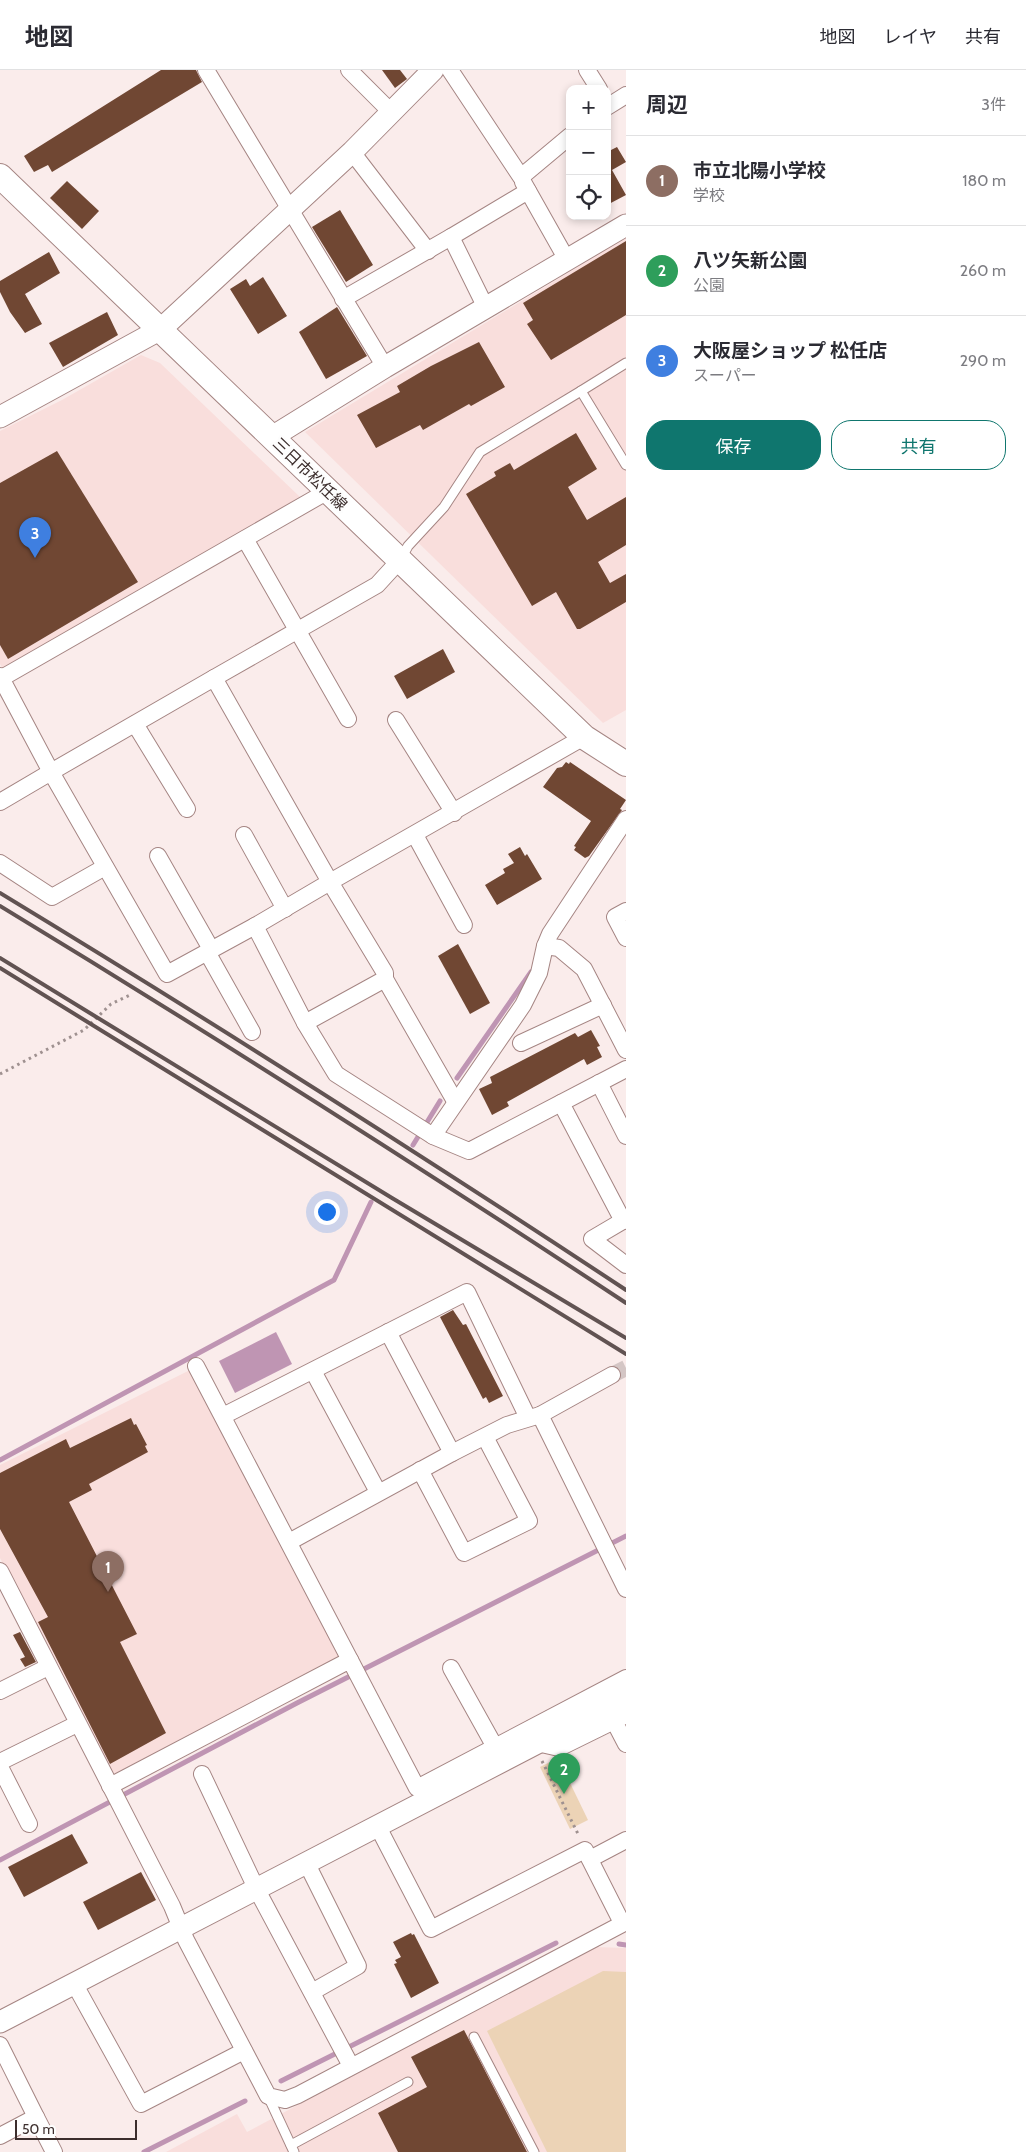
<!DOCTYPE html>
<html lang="ja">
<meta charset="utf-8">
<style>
:root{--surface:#fff;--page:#f2f2f3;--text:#2b2b33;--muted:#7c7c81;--line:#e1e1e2;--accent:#0f766e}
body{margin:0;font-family:Cabin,"Noto Sans JP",sans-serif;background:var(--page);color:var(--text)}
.controls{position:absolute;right:15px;top:15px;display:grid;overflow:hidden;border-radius:10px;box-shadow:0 2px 8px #0003}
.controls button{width:45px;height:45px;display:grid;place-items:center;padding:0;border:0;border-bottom:1px solid var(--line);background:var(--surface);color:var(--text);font:25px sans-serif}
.scale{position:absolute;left:15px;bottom:12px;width:122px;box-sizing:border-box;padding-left:5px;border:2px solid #3c2e2d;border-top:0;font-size:14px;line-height:18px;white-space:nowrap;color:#3c2e2d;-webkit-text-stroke:4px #fdfdfd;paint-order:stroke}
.you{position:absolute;left:326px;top:1141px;width:18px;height:18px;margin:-12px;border:4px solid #fff;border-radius:50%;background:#1a73e8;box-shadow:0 0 0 8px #1a73e833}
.badge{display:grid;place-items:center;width:32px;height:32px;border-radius:50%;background:var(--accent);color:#fff;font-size:16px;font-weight:700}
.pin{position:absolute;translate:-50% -41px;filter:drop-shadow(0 1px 2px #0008)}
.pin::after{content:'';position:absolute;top:26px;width:18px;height:15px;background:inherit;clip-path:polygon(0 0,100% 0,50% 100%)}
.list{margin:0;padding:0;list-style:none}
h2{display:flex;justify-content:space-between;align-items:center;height:65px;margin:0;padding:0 20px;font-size:21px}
h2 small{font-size:16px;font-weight:400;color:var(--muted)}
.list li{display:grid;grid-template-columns:32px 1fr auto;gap:15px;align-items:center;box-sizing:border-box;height:90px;padding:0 20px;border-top:1px solid var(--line)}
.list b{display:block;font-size:19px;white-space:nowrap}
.list p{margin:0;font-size:16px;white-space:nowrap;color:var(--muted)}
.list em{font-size:16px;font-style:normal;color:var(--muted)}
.actions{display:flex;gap:10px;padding:15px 20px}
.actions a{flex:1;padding:11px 0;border:1px solid var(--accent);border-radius:20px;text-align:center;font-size:18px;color:var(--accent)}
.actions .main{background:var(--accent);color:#fff}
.icon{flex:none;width:28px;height:28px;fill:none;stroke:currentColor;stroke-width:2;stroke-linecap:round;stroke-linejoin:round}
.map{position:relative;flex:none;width:626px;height:2082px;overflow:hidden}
header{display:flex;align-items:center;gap:30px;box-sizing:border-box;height:70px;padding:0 25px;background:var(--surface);border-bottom:1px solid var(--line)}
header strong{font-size:24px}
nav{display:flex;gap:28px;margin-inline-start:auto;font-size:18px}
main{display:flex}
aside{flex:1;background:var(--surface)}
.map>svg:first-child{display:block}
</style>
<header>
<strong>地図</strong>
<nav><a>地図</a><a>レイヤ</a><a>共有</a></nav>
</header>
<main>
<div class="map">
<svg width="626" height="2082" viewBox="0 0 626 2082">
<rect width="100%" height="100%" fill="#faeceb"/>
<g fill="#f9dedc">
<polygon points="626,168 626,640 603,653 305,362"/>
<polygon points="141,285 160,293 300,427 4,601 0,594 0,361 62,330"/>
<polygon points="192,1299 341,1585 335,1592 119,1704 107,1701 0,1488 0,1395"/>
<polygon points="595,1877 626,1878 626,2082 166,2082 237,2044 247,2062"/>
</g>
<g fill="#ecd3b6">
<polygon points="558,1688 588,1750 570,1759 540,1697"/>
<polygon points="603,1901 626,1902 626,2082 547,2082 487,1961"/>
</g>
<polygon fill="#bf95b3" points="276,1262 292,1294 235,1323 219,1291"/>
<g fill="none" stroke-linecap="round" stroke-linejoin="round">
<g stroke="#bf95b3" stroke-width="5">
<polyline points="457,1008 531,902"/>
<polyline points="413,1075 440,1031"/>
<polyline points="0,1390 334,1210 371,1132"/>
<polyline points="0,1790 297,1633 626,1466"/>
<polyline points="619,1874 626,1875"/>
<polyline points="281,2011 556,1873"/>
<polyline points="144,2082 245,2031"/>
</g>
</g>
<g fill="#704733">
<polygon points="161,0 196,0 202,12 52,102 48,95 34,102 24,86"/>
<polygon points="382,0 400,0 407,9 395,18"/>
<polygon points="617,77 626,92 612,100 626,125 607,135 607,82"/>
<polygon points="67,111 99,141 82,159 50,128"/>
<polygon points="340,140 373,195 346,212 312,157"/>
<polygon points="626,171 626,245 551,290 527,254 533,250 523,233"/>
<polygon points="49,182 60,203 25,224 42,254 25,263 10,242 0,222 0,211"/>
<polygon points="263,207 287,246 258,264 230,219 246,209 250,216"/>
<polygon points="337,237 367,286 326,309 299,262"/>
<polygon points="107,242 118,265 63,297 49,273"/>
<polygon points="479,272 505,317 471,336 469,334 423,360 420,355 376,378 357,345 400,322 397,316 431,296"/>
<polygon points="576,363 597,399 568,417 587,450 626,427 626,475 598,492 610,513 626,504 626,532 580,559 577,559 556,522 532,536 466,424 496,406 494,402 510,393 514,400"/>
<polygon points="57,381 138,512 8,589 0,575 0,413"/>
<polygon points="443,579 455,602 407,629 394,606"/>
<polygon points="566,692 569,694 570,692 626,730 620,739 622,740 589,786 585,788 574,780 576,777 574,776 591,751 543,717 557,698 562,697"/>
<polygon points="520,777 525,786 527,784 542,809 497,835 485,815 505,803 503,799 514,793 508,784"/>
<polygon points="458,874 490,933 470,944 438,886"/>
<polygon points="591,960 600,976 597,977 602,987 587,995 584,989 507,1032 509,1036 492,1045 479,1019 492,1013 490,1007 575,963 578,967"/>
<polygon points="453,1240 463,1255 466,1254 503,1326 489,1333 486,1327 483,1329 440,1247"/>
<polygon points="131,1348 134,1355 136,1354 147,1375 145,1376 148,1382 89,1414 92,1420 69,1432 137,1564 120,1572 166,1663 110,1694 38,1552 48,1547 0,1459 0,1403 66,1369 70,1378"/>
<polygon points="20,1562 36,1592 25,1597 20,1589 25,1587 13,1565"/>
<polygon points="72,1764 88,1793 24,1827 8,1797"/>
<polygon points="141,1802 156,1830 98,1860 83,1832"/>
<polygon points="411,1863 412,1865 414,1864 439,1913 411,1928 394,1894 397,1893 395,1890 401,1887 393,1872"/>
<polygon points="464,1960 527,2082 398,2082 378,2043 427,2017 411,1987"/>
</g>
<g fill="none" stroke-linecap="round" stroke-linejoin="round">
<polyline stroke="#d4c6c5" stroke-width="16" stroke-dasharray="16 8" stroke-linecap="butt" points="612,1305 626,1298"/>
<g stroke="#a58583" stroke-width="11">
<g id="service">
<polyline points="626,293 581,321 626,395"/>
<polyline points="401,489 408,476 444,437 480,382 581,321"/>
<polyline points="474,1967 534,2082"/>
<polyline points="268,2026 294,2082"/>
<polyline points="291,2075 408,2012"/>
</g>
</g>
<g stroke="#a58583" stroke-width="18">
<g id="minor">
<polyline points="206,0 385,297"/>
<polyline points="349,0 391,42"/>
<polyline points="450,0 521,107 570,66"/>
<polyline points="587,0 599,19"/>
<polyline points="607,37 626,25"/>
<polyline points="352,82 428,181"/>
<polyline points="523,112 567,190"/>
<polyline points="343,229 451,167"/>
<polyline points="486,238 451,167 528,121"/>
<polyline points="245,469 348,649"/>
<polyline points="0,606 51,702 214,608 330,812 255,856 305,953 336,1004 433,1066 523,935 539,903 545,876 550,864 626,749"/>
<polyline points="214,608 377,515 399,491"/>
<polyline points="0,609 328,421"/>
<polyline points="396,650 454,743"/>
<polyline points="135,654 187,739"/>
<polyline points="0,732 51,702 167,904 255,856"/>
<polyline points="244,765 285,839"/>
<polyline points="415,765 464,855"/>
<polyline points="158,786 211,879"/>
<polyline points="0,793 52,827 105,797"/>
<polyline points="626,841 615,847 626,868"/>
<polyline points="545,876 559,878 584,899 626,980"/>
<polyline points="207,882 252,962"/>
<polyline points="305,953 385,909"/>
<polyline points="521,973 603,935"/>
<polyline points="599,1013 626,1066"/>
<polyline points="455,1031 385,909 385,903 330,812 584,667"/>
<polyline points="561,1033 623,1151"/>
<polyline points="433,1066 469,1081 626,999"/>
<polyline points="626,1149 592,1169 626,1195"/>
<polyline points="388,1262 452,1383"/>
<polyline points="196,1296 350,1590"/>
<polyline points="313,1301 378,1422"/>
<polyline points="540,1345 626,1519"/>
<polyline points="223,1346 467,1222 528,1348"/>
<polyline points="420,1400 464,1483 529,1451 485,1367"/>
<polyline points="289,1472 452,1383 507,1355 540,1345 612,1305"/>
<polyline points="0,1501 172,1836 186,1870 268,2026 285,2030 298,2025 626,1852"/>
<polyline points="451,1598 495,1677"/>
<polyline points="0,1621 48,1597"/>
<polyline points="614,1651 626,1674"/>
<polyline points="537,1673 559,1678 626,1645"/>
<polyline points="0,1692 77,1654"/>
<polyline points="0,1697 29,1754"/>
<polyline points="202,1704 256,1818 351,1996"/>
<polyline points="110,1716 350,1590 417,1718 626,1608"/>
<polyline points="377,1755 431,1859 585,1780 622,1853"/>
<polyline points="590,1789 626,1770"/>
<polyline points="306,1792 358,1896 312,1922"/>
<polyline points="74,1913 141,2034 244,1981"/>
<polyline points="0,1975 36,2047"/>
<polyline points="0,2066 36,2047 54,2082"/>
</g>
</g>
<g stroke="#a58583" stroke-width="23">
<g id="tertiary">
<polyline points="0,347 161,259 352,82 433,0"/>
<polyline points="272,367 385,297 626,155"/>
<polyline points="0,1952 626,1627"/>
</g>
</g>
<g stroke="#a58583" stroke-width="26">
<polyline id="secondary" points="0,106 584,667 626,694"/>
</g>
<g stroke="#9f9190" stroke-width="3" stroke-dasharray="2.5 4" stroke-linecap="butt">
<polyline points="0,1004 84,960 111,934 132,924"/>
<polyline points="542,1691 579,1766"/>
</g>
<use href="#service" stroke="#fff" stroke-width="9"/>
<use href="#minor" stroke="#fff" stroke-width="16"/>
<use href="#tertiary" stroke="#fff" stroke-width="21"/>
<use href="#secondary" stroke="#fff" stroke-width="24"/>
<g stroke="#615352" stroke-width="4">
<path d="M0,823C211,951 420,1084 626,1220"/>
<path d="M0,836C211,964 420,1097 626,1233"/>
<polyline points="0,888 392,1128 626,1268"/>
<polyline points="0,898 626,1284"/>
</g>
</g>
<g text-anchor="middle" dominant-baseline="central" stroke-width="5" stroke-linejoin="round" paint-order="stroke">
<g font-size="16" fill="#3c2e2d" stroke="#fdfdfd">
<text transform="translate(310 404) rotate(44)">三日市松任線</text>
</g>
</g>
</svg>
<div class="controls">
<button>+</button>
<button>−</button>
<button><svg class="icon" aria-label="locate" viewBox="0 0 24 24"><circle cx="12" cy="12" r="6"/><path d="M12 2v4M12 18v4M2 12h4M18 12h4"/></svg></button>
</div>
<div class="scale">50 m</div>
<div class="you"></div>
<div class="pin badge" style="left:108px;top:1522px;background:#8d6e63">1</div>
<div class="pin badge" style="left:564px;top:1724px;background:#2e9e5b">2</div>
<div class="pin badge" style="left:35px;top:488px;background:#3f7fe0">3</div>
</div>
<aside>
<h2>周辺<small>3件</small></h2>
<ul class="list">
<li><span class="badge" style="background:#8d6e63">1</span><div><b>市立北陽小学校</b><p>学校</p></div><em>180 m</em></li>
<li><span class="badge" style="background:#2e9e5b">2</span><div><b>八ツ矢新公園</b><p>公園</p></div><em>260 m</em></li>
<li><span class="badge" style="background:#3f7fe0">3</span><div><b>大阪屋ショップ 松任店</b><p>スーパー</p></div><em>290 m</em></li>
</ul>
<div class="actions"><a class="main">保存</a><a>共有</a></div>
</aside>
</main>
